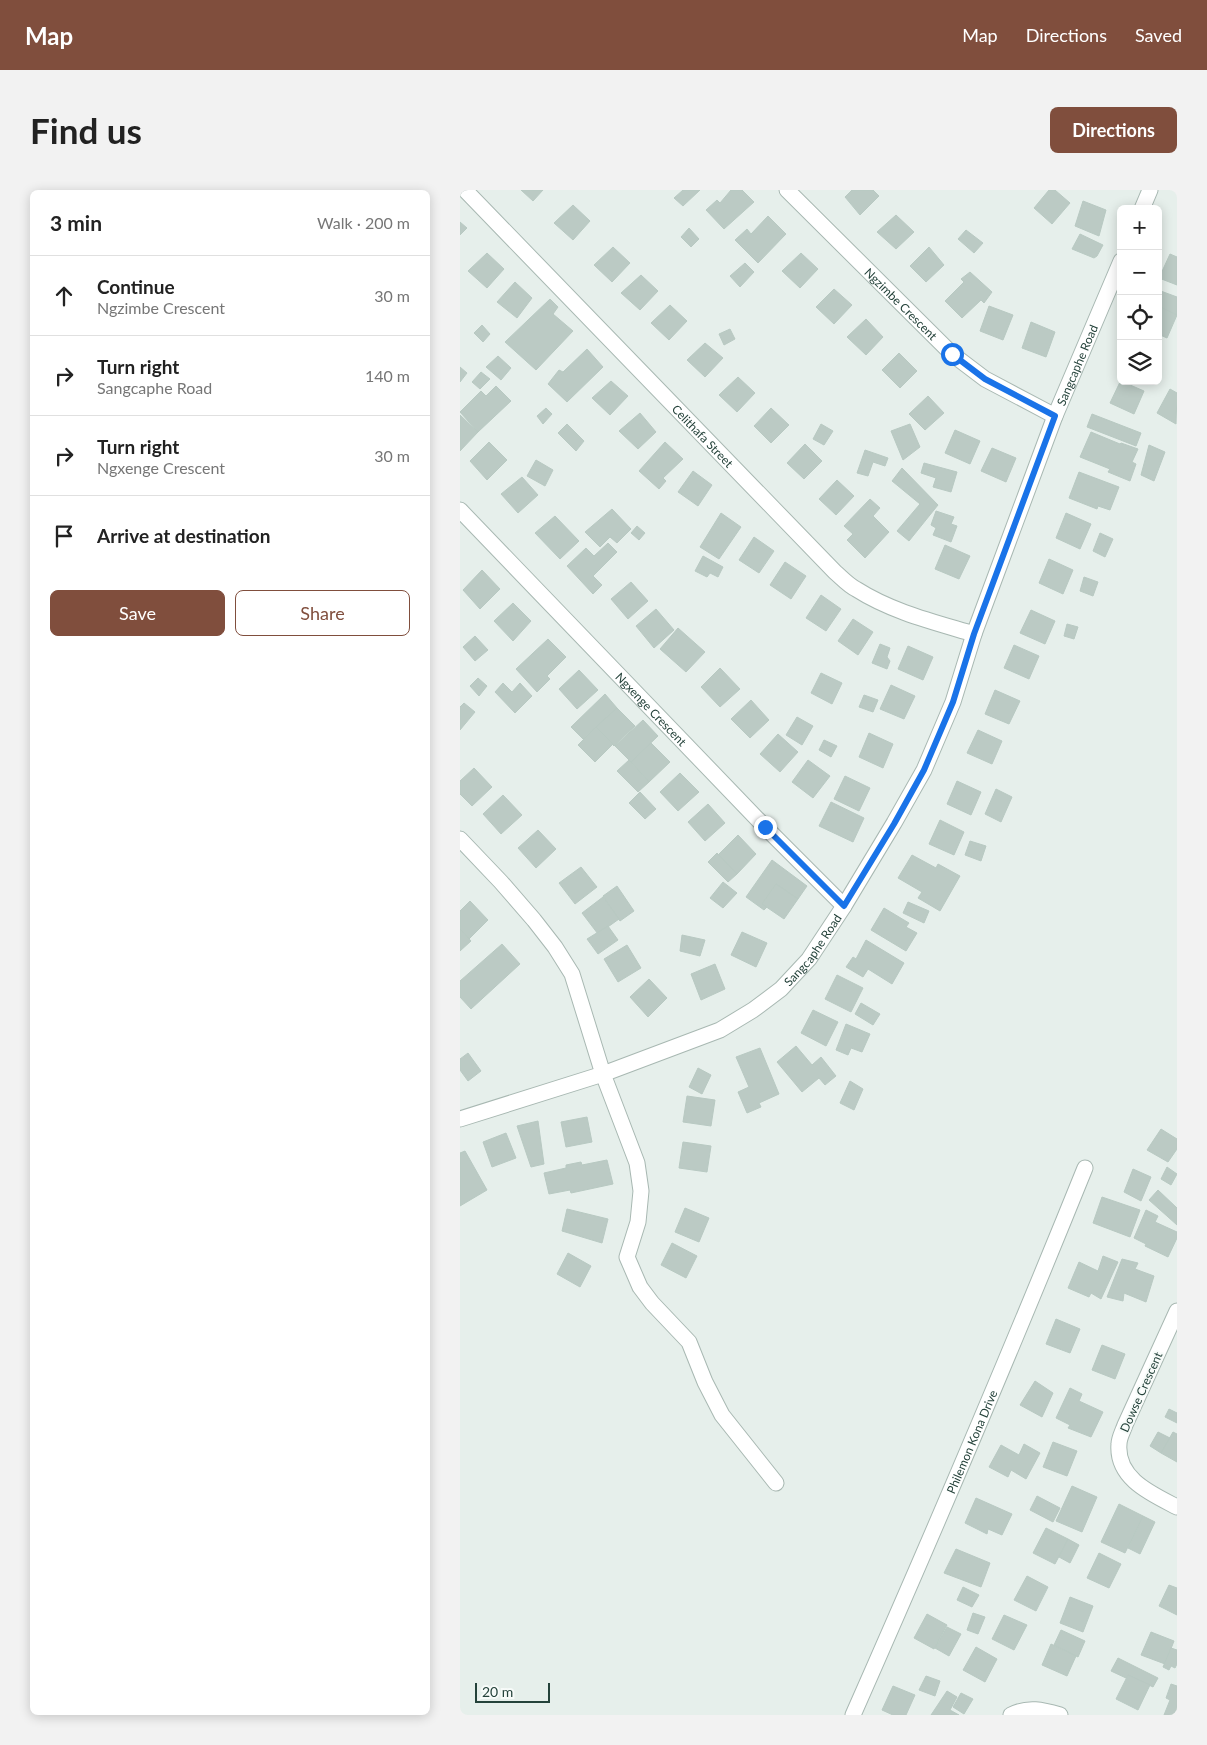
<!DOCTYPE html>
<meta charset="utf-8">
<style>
:root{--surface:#fff;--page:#f2f2f2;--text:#222;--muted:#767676;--line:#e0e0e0;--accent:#804e3d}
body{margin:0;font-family:Lato,sans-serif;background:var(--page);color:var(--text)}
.controls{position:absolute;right:15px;top:15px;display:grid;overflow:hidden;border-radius:8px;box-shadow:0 2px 12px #0003}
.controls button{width:45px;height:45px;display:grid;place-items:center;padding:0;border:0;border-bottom:1px solid var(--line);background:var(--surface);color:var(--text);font:25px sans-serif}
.scale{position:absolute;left:15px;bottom:12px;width:75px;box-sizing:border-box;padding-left:5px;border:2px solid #24423a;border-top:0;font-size:14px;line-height:18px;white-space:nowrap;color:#24423a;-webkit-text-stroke:4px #f7fbf9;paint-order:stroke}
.stop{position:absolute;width:15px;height:15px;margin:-11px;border:4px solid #1a73e8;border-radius:50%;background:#fff}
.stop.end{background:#1a73e8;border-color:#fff;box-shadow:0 1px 5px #0008}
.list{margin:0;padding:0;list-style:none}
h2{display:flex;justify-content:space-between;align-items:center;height:65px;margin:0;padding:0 20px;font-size:21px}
h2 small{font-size:16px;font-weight:400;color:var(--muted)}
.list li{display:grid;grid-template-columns:32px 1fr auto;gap:15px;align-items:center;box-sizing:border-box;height:80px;padding:0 20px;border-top:1px solid var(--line)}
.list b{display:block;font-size:19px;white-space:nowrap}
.list p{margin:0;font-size:16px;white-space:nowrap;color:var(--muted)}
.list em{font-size:16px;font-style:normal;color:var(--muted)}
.actions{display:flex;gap:10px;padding:15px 20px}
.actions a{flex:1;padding:11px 0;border:1px solid var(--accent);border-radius:8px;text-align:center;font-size:18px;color:var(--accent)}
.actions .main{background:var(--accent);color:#fff}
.icon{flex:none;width:28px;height:28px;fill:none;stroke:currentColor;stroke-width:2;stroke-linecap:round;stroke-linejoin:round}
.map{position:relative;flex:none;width:717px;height:1525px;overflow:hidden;border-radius:8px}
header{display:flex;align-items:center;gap:30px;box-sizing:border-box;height:70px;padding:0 25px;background:var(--accent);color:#fff}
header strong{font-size:24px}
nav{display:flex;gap:28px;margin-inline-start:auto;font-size:18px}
.intro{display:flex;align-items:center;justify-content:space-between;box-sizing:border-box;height:120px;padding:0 30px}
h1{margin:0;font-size:35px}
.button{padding:12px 22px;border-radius:8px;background:var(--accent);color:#fff;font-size:18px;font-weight:700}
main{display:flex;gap:30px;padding:0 30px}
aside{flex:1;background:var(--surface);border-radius:8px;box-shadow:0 2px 12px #0003}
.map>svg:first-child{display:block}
</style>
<header>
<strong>Map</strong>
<nav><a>Map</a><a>Directions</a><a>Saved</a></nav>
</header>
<div class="intro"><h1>Find us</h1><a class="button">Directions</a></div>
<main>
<aside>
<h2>3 min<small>Walk · 200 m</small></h2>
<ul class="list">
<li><svg class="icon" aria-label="ahead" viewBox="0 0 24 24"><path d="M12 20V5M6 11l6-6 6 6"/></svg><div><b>Continue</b><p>Ngzimbe Crescent</p></div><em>30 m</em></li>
<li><svg class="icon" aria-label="right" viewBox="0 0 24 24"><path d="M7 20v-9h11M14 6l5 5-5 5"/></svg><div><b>Turn right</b><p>Sangcaphe Road</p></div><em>140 m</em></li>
<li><svg class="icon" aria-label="right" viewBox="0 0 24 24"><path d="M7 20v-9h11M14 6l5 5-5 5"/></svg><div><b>Turn right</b><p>Ngxenge Crescent</p></div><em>30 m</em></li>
<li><svg class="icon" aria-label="arrive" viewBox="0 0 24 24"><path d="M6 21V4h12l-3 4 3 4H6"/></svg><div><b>Arrive at destination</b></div></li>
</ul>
<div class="actions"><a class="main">Save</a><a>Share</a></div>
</aside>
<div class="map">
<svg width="717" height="1525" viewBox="0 0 717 1525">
<rect width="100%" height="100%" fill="#e6efeb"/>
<g fill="#bbcac4" stroke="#b8c9c2">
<polygon points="61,0 83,0 73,11"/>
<polygon points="223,0 240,0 223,16 214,8"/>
<polygon points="271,0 282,0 294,12 264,39 246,20 257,10 260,13"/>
<polygon points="392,0 413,0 419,6 400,25 385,7"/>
<polygon points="589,0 595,0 610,13 592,34 574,18"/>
<polygon points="623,11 646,20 639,46 615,36"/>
<polygon points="113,15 130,31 113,50 94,33"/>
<polygon points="436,25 454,42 436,59 417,42"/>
<polygon points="308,26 326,44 298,73 275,50 287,39 291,44"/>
<polygon points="0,32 7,38 0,45"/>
<polygon points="229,38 239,49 231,57 221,47"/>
<polygon points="506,40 523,53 514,63 498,49"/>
<polygon points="620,44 643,55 637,66 634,68 612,59"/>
<polygon points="153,57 170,73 152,92 134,75"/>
<polygon points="469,57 484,75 466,92 450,76"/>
<polygon points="27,63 44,79 27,98 8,81"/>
<polygon points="341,63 358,79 340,98 322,81"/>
<polygon points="710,64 717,67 717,95 699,88"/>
<polygon points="285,73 294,82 280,97 270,86"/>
<polygon points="510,82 532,102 524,113 521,110 502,128 485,111 504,92 501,89"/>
<polygon points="181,85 198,101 180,120 161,103"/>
<polygon points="55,92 72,108 57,128 37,112"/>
<polygon points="374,99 392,115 374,134 356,117"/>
<polygon points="698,100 717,107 717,125 698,116"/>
<polygon points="90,109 98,117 93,124 113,141 76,180 45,152"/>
<polygon points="210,115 227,131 209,150 191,133"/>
<polygon points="529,116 553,125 543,150 520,141"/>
<polygon points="698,116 717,125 707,148 698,144"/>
<polygon points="406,129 423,147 406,165 387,147"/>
<polygon points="571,132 595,142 586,167 562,158"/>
<polygon points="22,135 30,144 23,152 14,143"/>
<polygon points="270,139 275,149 264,155 259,144"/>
<polygon points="245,153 263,168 245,187 227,170"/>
<polygon points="127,159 143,177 107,212 88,194 99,180 103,182"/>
<polygon points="439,163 457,181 440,198 422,180"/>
<polygon points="38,166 51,178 41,190 26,177"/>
<polygon points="0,177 7,183 0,192"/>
<polygon points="21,182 30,189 20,199 12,192"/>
<polygon points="278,187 295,203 277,222 259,205"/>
<polygon points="661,190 661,191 684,201 674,224 650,213"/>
<polygon points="151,191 168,206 150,225 132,208"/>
<polygon points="36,196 51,211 18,242 0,222 21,201 26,206"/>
<polygon points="710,199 717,203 716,234 697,223"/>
<polygon points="468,206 484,223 465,240 449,224"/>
<polygon points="86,218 92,224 83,234 77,226"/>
<polygon points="311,218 329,235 311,253 294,236"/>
<polygon points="180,223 196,242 178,259 159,241"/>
<polygon points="632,224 681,243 676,256 627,237"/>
<polygon points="0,225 18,242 0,261"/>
<polygon points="107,234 124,251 116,261 98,243"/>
<polygon points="361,234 373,241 364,255 353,249"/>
<polygon points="450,234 460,257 443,270 431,241"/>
<polygon points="495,240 520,251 510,274 485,263"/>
<polygon points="631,242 660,254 661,253 678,259 672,272 676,274 670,291 648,282 650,279 620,267"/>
<polygon points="29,252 47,270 27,290 10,271"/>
<polygon points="205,252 223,269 203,288 206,291 199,299 179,281"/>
<polygon points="345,254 362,271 344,289 327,273"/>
<polygon points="689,255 705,262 694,291 681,285"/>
<polygon points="532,258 556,268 546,292 521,281"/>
<polygon points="405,260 428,268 425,276 413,272 408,286 397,283"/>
<polygon points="76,270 93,280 85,296 67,286"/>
<polygon points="464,273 497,282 491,302 473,297 476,288 461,283"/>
<polygon points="442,278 478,315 449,351 437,341 460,314 432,291"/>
<polygon points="233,281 252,295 238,316 218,302"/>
<polygon points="619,282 659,297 650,320 638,316 637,319 609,308"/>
<polygon points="62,287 78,305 58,323 41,304"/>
<polygon points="377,290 394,306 376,325 359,309"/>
<polygon points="410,309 420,318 413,326 429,342 405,368 387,350 393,344 384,336"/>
<polygon points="152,319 171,339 157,353 150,347 140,357 125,342"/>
<polygon points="476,321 494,327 491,334 497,336 491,352 473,345 476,338 471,335"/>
<polygon points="261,323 281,337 259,369 240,357"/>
<polygon points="606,323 631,334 620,359 596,348"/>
<polygon points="95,326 119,351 100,369 75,343"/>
<polygon points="177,336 185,343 179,350 171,343"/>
<polygon points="640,343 653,349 645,367 633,361"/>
<polygon points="294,347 314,361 299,383 279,370"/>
<polygon points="148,353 157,362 133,386 142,395 133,404 107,376 126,358 134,366"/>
<polygon points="485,355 510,366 499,389 475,379"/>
<polygon points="243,366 263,377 258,387 250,383 247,387 235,381"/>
<polygon points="589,369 613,380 603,404 579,393"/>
<polygon points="325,372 346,386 331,409 310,395"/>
<polygon points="22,380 40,399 20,419 3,400"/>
<polygon points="624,387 638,392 633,406 620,401"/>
<polygon points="171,392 188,411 168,429 151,409"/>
<polygon points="361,405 381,419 366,441 346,428"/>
<polygon points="53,413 71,431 53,451 34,431"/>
<polygon points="196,419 214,440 194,458 176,436"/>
<polygon points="571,420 595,431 585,454 560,443"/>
<polygon points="393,429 413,442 398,465 378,451"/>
<polygon points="607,434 618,437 614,449 604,446"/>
<polygon points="218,438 245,462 226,482 200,459"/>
<polygon points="15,446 28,460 15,471 3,457"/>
<polygon points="88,449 106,467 87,486 90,489 77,502 56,479"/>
<polygon points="420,454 430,458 427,467 430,471 427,479 412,473"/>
<polygon points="554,455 579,466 569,489 544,478"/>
<polygon points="448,456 473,467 463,490 438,479"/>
<polygon points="260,478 280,499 260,517 241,497"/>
<polygon points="119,480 138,500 117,519 99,499"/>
<polygon points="361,483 382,493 372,514 351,503"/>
<polygon points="18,488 27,496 19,506 10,496"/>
<polygon points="43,493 52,502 60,493 72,506 55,523 35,502"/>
<polygon points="431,495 455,506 444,529 420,519"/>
<polygon points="535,500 560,511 549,534 525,524"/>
<polygon points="145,504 157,518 123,549 111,537"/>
<polygon points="404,505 418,510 413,522 399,517"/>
<polygon points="291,510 309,530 290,548 271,529"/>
<polygon points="4,513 15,522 0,540 0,517"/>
<polygon points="157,518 175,536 154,556 136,537"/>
<polygon points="337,527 353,536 342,555 326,545"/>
<polygon points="183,530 198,546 171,572 155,556"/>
<polygon points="136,537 153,554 135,572 118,555"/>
<polygon points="518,540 542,551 532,574 507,563"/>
<polygon points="409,543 433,554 423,578 399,567"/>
<polygon points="318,544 338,562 320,582 300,564"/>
<polygon points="364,550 377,556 371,567 359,560"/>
<polygon points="191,553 210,572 189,592 171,572"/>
<polygon points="169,570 189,592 178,602 157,581"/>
<polygon points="348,570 370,586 353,608 332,592"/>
<polygon points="14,578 32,597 12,616 0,604 0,591"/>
<polygon points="220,583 239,602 218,621 200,602"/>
<polygon points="385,586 410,598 399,621 374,609"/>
<polygon points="497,591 521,602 511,625 487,614"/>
<polygon points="536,599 552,607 541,632 525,624"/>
<polygon points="180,602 196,619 185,629 169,613"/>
<polygon points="43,605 62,625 41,644 23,624"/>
<polygon points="371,612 404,628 393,652 359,636"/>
<polygon points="248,614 265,633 245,651 228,632"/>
<polygon points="480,630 504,642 494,665 469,654"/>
<polygon points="78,640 96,659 76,678 58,658"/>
<polygon points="278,645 296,664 277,684 258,665"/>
<polygon points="510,651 526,656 521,671 505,665"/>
<polygon points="257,663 277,684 268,692 248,672"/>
<polygon points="452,665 476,678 478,674 500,686 480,721 458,708 462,702 438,688"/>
<polygon points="312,670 347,696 338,709 316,694 302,714 307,717 304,720 286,707"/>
<polygon points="121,677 137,697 115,714 99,693"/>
<polygon points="263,692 277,703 263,718 250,708"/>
<polygon points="316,694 338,709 324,729 302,714"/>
<polygon points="157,696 174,721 160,731 143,706"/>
<polygon points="143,707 159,729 138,744 122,723"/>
<polygon points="10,711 28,730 9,749 0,739 0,721"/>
<polygon points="448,712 469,721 464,733 443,723"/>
<polygon points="424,718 449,733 446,737 457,743 446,761 411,740"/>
<polygon points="148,736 158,750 138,764 127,749"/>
<polygon points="0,739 11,751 0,761"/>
<polygon points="282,742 307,753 296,777 271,765"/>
<polygon points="222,745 245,750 240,766 220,761"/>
<polygon points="406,750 444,773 432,794 408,779 403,787 386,777 393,767 396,769"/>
<polygon points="42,754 60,774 11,819 0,807 0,791"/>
<polygon points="167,755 181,778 158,792 144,769"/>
<polygon points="255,774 265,799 241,810 231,784"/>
<polygon points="377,785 403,798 391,822 365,809"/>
<polygon points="189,789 207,808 188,827 170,807"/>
<polygon points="401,813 420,824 413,835 395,824"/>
<polygon points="353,820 378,832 366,856 341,843"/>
<polygon points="386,834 410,844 402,862 391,858 388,865 376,860"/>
<polygon points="336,856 352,875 361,867 376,886 365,895 359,888 342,902 317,872"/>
<polygon points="300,858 319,904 299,913 301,917 287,923 278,902 289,897 276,867"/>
<polygon points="8,863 21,881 8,891 0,880 0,869"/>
<polygon points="238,878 251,885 242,904 229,897"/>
<polygon points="390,891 403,899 394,920 380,913"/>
<polygon points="227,906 255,910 251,936 223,932"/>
<polygon points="127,927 132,952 106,957 101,932"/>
<polygon points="78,931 84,974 71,977 57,936"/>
<polygon points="701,939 717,949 717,959 708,972 687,960"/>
<polygon points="46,943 56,968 32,977 23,952"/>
<polygon points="223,952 251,956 247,982 219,978"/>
<polygon points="5,961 27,1000 0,1016 0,963"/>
<polygon points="147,970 153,994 111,1003 110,1000 89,1004 84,983 106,978 106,975 121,972 122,975"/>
<polygon points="707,977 717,984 711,995 701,989"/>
<polygon points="673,979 691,987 681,1011 664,1002"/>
<polygon points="698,1000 717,1018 717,1035 689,1010"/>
<polygon points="642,1007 680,1020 670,1047 633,1033"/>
<polygon points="225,1018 249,1028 239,1052 215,1042"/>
<polygon points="107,1019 148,1029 142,1053 102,1041"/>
<polygon points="686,1020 698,1026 695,1032 717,1042 717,1048 708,1067 685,1056 686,1054 674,1048"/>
<polygon points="212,1053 237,1066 226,1088 201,1075"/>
<polygon points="108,1063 131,1076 120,1097 97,1084"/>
<polygon points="643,1066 658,1072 641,1109 631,1103 629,1107 608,1098 619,1072 638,1081"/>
<polygon points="662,1069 678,1073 675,1079 694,1086 686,1112 664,1103 663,1111 647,1107"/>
<polygon points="596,1129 620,1139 610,1163 586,1154"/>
<polygon points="642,1155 665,1164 655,1189 632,1180"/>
<polygon points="575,1191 593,1203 582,1227 560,1215"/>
<polygon points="610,1198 622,1204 619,1211 643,1222 631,1247 608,1238 610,1235 596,1228"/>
<polygon points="709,1219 717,1223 717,1233 705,1227"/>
<polygon points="698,1242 710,1248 701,1263 690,1256"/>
<polygon points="713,1242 717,1244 717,1272 701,1263"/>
<polygon points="593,1252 617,1261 607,1286 583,1277"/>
<polygon points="564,1254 580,1263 566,1289 551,1280 548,1287 529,1277 541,1255 559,1265"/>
<polygon points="612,1296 637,1307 622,1342 596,1331"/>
<polygon points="577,1306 600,1318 593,1332 570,1320"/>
<polygon points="516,1308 552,1324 542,1345 528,1339 527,1344 505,1333"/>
<polygon points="659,1314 683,1326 665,1363 641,1352"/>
<polygon points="683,1326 695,1332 680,1364 668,1358"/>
<polygon points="586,1338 608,1349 595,1374 573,1363"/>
<polygon points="608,1349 619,1355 610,1373 599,1367"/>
<polygon points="496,1359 530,1373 521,1397 484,1383"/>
<polygon points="639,1363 661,1374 649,1398 627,1388"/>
<polygon points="567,1386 588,1397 576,1421 554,1410"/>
<polygon points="709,1395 717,1398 717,1425 699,1416"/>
<polygon points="503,1397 519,1405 512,1417 497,1410"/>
<polygon points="610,1407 633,1416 623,1442 600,1433"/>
<polygon points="513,1423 525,1427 518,1444 507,1440"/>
<polygon points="467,1424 487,1435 474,1459 454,1448"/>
<polygon points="544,1425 567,1435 554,1460 532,1449"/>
<polygon points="487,1437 501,1444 489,1466 475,1458"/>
<polygon points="601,1440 625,1451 618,1467 594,1455"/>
<polygon points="691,1442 714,1451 705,1474 681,1465"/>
<polygon points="591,1454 616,1466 607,1486 582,1475"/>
<polygon points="516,1457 537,1469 525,1492 503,1480"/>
<polygon points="711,1458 717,1460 717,1474 715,1478 711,1476 709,1480 703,1477"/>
<polygon points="658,1468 698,1488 693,1497 668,1485 666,1488 651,1481"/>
<polygon points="668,1485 690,1495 678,1520 656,1509"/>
<polygon points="466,1486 480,1491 475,1506 459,1500"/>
<polygon points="711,1494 717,1496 717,1525 704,1525 710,1510 706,1508"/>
<polygon points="433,1496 455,1505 446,1525 433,1525 422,1520"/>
<polygon points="487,1501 497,1507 490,1520 499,1525 471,1525"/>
<polygon points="501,1503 513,1509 504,1524 493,1517"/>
</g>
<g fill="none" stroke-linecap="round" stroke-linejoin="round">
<g stroke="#a8b8b2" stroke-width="17">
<g id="street">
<path id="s1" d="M5,0L375,382C382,388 388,395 396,399C432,422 474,432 514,444"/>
<path id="s2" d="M327,0L492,164L525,189L595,226"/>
<polyline points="682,19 690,0"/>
<path id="s3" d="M0,320L305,637L384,716"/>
<polyline points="0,649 41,692 74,730 95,757 112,784 143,884 177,973 181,1001 178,1032 167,1067 180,1097 192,1113 229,1152 245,1192 262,1225 316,1293"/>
<path id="s4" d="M0,929L143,884L260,840L293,820L321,799L349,769L384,716L434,633L464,580L493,512L514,444L595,226L661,71"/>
<path d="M717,1121L665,1235C663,1241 659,1248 659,1254C656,1289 692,1304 717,1317"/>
<path id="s5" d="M393,1525C473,1344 551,1161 625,978"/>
<path d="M551,1525C568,1516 583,1520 600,1525"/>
</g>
</g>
<use href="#street" stroke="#fff" stroke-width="15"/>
</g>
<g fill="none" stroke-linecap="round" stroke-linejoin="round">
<polyline stroke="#1a73e8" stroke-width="6" points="305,637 384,716 434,634 464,580 493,512 514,444 595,226 525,189 492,164"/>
</g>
<g text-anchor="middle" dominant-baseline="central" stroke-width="4" stroke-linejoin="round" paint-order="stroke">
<g font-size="12" fill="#24423a" stroke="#f7fbf9">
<text stroke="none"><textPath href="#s2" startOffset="161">Ngzimbe Crescent</textPath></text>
<text stroke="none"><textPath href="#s4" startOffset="1044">Sangcaphe Road</textPath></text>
<text stroke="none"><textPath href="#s1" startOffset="342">Celithafa Street</textPath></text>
<text stroke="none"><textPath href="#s3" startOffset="276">Ngxenge Crescent</textPath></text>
<text stroke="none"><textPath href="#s4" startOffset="399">Sangcaphe Road</textPath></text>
<text transform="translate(681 1202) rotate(-66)">Dowse Crescent</text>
<text stroke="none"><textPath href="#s5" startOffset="298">Philemon Kona Drive</textPath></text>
</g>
</g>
</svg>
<div class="controls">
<button>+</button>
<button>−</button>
<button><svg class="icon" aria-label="locate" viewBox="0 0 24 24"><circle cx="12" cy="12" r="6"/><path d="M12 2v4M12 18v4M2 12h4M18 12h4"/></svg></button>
<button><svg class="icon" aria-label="layers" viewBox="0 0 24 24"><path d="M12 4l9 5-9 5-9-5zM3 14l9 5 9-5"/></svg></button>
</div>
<div class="scale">20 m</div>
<div class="stop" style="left:492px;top:164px"></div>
<div class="stop end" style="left:305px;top:637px"></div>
</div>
</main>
